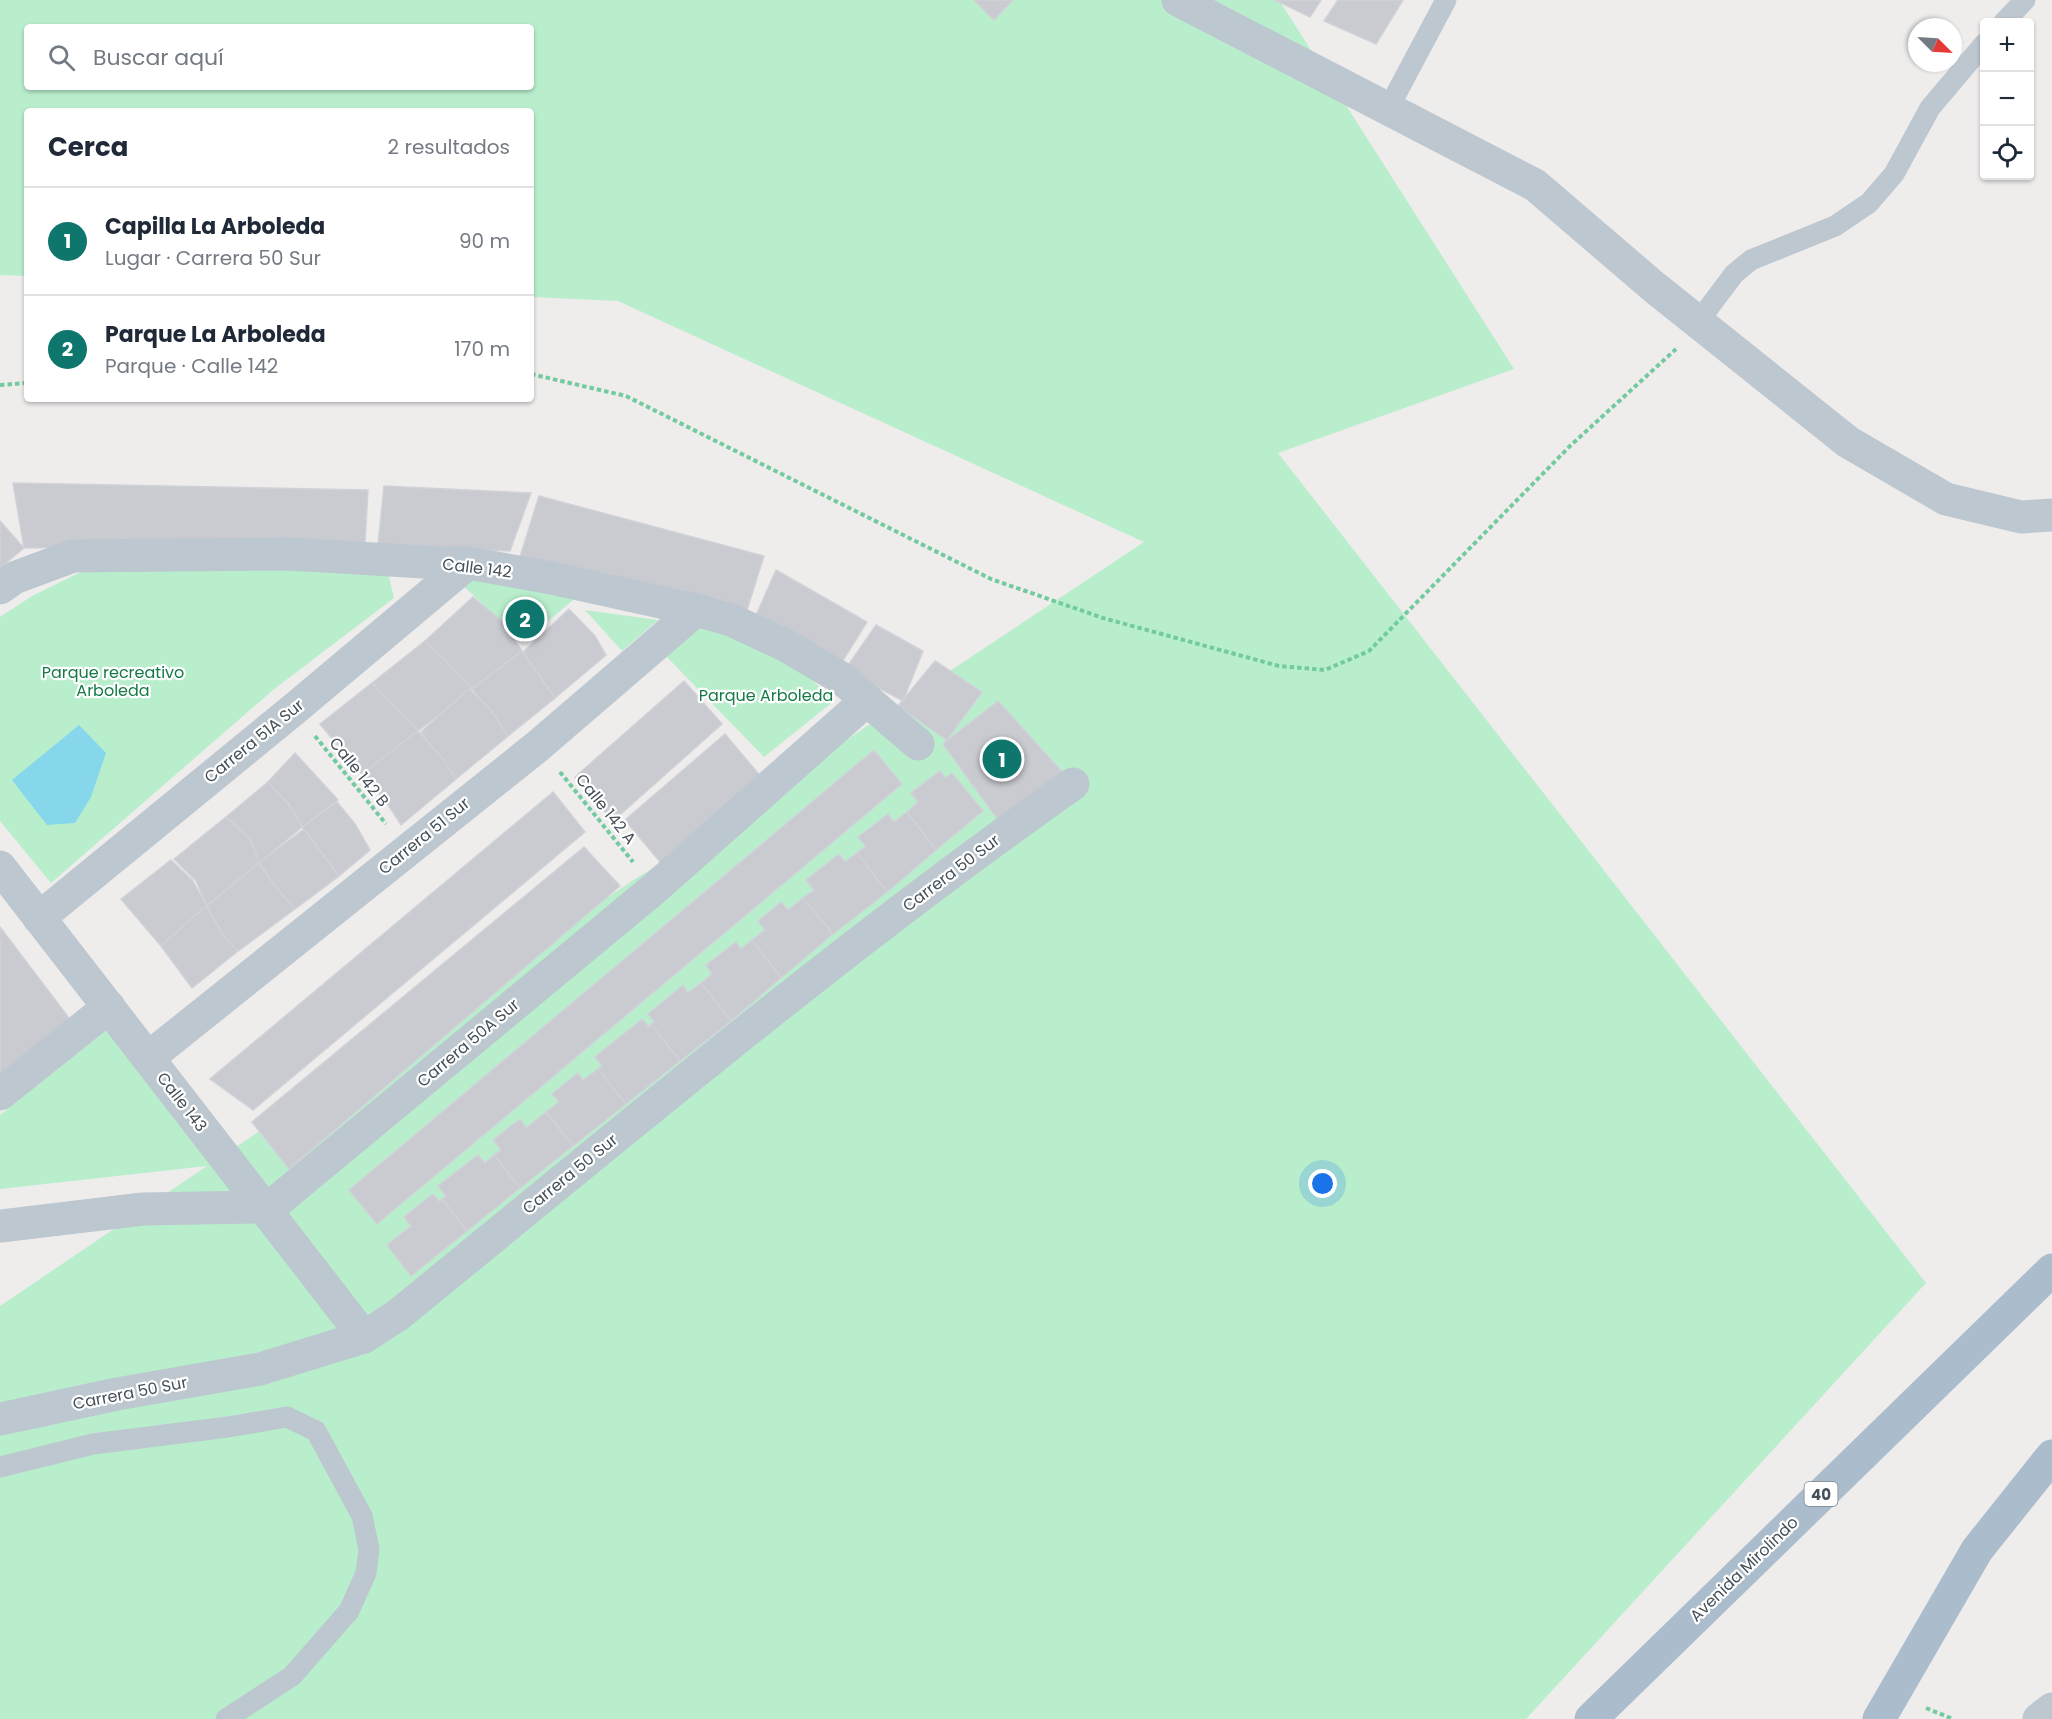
<!DOCTYPE html>
<html lang="es">
<meta charset="utf-8">
<style>
:root{--surface:#fff;--page:#f6f6f7;--text:#1f2937;--muted:#747a83;--line:#e0e1e3;--accent:#0f766e}
body{margin:0;font-family:Poppins,sans-serif;background:var(--page);color:var(--text)}
.controls{position:absolute;right:18px;top:18px;display:grid;overflow:hidden;border-radius:6px;box-shadow:0 2px 4px #0004}
.controls button{width:54px;height:54px;display:grid;place-items:center;padding:0;border:0;border-bottom:2px solid var(--line);background:var(--surface);color:var(--text);font:30px sans-serif}
.compass{position:absolute;left:1908px;top:18px;width:54px;height:54px;border-radius:50%;background:var(--surface);box-shadow:0 2px 4px #0004;rotate:114deg}
.you{position:absolute;left:1323px;top:1184px;width:21px;height:21px;margin:-15px;border:4px solid #fff;border-radius:50%;background:#1a73e8;box-shadow:0 0 0 9px #1a73e833}
.badge{display:grid;place-items:center;width:39px;height:39px;border-radius:50%;background:var(--accent);color:#fff;font-size:20px;font-weight:700}
.pin{position:absolute;translate:-50% -50%;border:3px solid #fff;box-shadow:0 2px 6px #0006}
.list{margin:0;padding:0;list-style:none}
h2{display:flex;justify-content:space-between;align-items:center;height:78px;margin:0;padding:0 24px;font-size:26px}
h2 small{font-size:20px;font-weight:400;color:var(--muted)}
.list li{display:grid;grid-template-columns:39px 1fr auto;gap:18px;align-items:center;box-sizing:border-box;height:108px;padding:0 24px;border-top:2px solid var(--line)}
.list b{display:block;font-size:22px;white-space:nowrap}
.list p{margin:0;font-size:20px;white-space:nowrap;color:var(--muted)}
.list em{font-size:20px;font-style:normal;color:var(--muted)}
.icon{flex:none;width:33px;height:33px;fill:none;stroke:currentColor;stroke-width:2;stroke-linecap:round;stroke-linejoin:round}
.map{position:relative;flex:none;width:2052px;height:1719px;overflow:hidden}
.search{position:absolute;background:var(--surface);box-shadow:0 2px 4px #0004;left:24px;top:24px;width:510px;height:66px;display:flex;align-items:center;gap:15px;box-sizing:border-box;padding:0 21px;border-radius:6px;color:var(--muted);font-size:22px}
.panel{position:absolute;background:var(--surface);box-shadow:0 2px 4px #0004;left:24px;top:108px;width:510px;height:294px;border-radius:6px}
.map>svg:first-child{display:block}
</style>
<div class="map">
<svg width="2052" height="1719" viewBox="0 0 2052 1719">
<rect width="100%" height="100%" fill="#efecec"/>
<g fill="#b9eecd" fill-rule="evenodd">
<path d="M0,0H1279L1514,369L1278,453L1926,1283L1526,1719H0V1306L207,1166L0,1189V1115L118,1021L227,1153L632,881L661,863L1144,542L618,301L531,297V111H27V276L0,275ZM27,27H531V87H27Z"/>
<polygon points="386,564 394,598 273,690 51,883 0,821 0,617 32,596 95,565"/>
<polygon points="462,567 578,596 523,642 457,580"/>
<polygon points="585,610 658,620 622,651"/>
<polygon points="702,627 781,650 834,701 764,757 662,652"/>
</g>
<polygon fill="#86d7eb" points="79,725 106,753 91,797 75,823 47,825 12,780"/>
<g fill="#c9cbd1" stroke="#d0d2d8" stroke-width="1.5">
<polygon points="974,0 1013,0 994,20"/>
<polygon points="1275,0 1321,0 1310,17"/>
<polygon points="1338,0 1403,0 1376,44 1324,21"/>
<polygon points="13,483 368,490 365,543 24,548"/>
<polygon points="384,486 531,493 510,551 378,545"/>
<polygon points="539,496 764,556 747,610 519,560"/>
<polygon points="0,521 24,548 0,568"/>
<polygon points="776,570 867,622 839,667 754,620"/>
<polygon points="473,597 502,621 522,651 472,689 447,662 425,641"/>
<polygon points="569,609 595,636 606,655 555,698 523,652"/>
<polygon points="876,625 923,651 903,701 845,670"/>
<polygon points="425,641 447,662 472,689 418,731 372,683"/>
<polygon points="522,651 555,698 508,736 472,689"/>
<polygon points="935,661 982,692 947,740 898,706"/>
<polygon points="684,681 722,724 613,821 575,777"/>
<polygon points="372,683 418,731 362,774 320,724"/>
<polygon points="469,689 491,710 508,736 456,779 421,732"/>
<polygon points="998,701 1065,775 998,820 943,744"/>
<polygon points="418,731 443,759 456,779 401,825 387,803 362,774"/>
<polygon points="725,734 762,778 661,863 625,820"/>
<polygon points="874,750 902,784 377,1224 349,1190"/>
<polygon points="295,753 338,800 302,827 289,804 267,783"/>
<polygon points="940,771 946,778 952,773 983,811 936,850 907,812 918,802 911,793"/>
<polygon points="268,782 292,809 302,827 259,863 251,840 226,817"/>
<polygon points="553,792 585,832 253,1110 210,1079"/>
<polygon points="337,802 355,824 370,850 339,876 302,827"/>
<polygon points="907,812 936,850 887,892 857,853 866,846 858,837 888,814 894,822"/>
<polygon points="226,817 251,840 259,863 207,906 196,881 174,859"/>
<polygon points="304,829 339,876 295,909 275,886 259,863"/>
<polygon points="584,847 620,886 289,1169 252,1122"/>
<polygon points="857,853 887,892 833,934 803,898 814,890 806,880 839,854 845,862"/>
<polygon points="171,860 192,880 207,906 161,946 121,899"/>
<polygon points="259,863 275,886 295,909 238,951 225,938 207,906"/>
<polygon points="803,898 833,934 781,978 752,940 765,930 758,921 781,902 788,910"/>
<polygon points="206,906 225,938 238,951 192,988 161,946"/>
<polygon points="0,927 75,1026 0,1083"/>
<polygon points="752,940 781,978 731,1021 701,983 712,974 706,965 736,942 741,949"/>
<polygon points="701,983 731,1021 680,1061 651,1024 654,1022 648,1014 683,985 688,993"/>
<polygon points="642,1019 649,1027 651,1024 680,1061 626,1104 598,1069 602,1066 595,1057"/>
<polygon points="598,1069 626,1104 573,1146 546,1112 559,1102 552,1094 578,1073 583,1080"/>
<polygon points="546,1112 573,1146 520,1188 494,1155 501,1150 493,1140 520,1119 526,1128"/>
<polygon points="478,1155 485,1163 494,1155 520,1188 467,1231 442,1199 446,1196 438,1186"/>
<polygon points="433,1194 439,1201 442,1199 467,1231 411,1276 387,1245 411,1226 404,1217"/>
</g>
<g fill="none" stroke-linecap="round" stroke-linejoin="round">
<g stroke="#72cb9f" stroke-width="4" stroke-dasharray="4.5 3" stroke-linecap="butt">
<polyline points="531,374 626,396 991,579 1103,618 1279,666 1325,670 1369,651 1570,446 1676,349"/>
<polyline points="0,385 27,383"/>
<polyline points="315,736 386,824"/>
<polyline points="560,772 633,862"/>
<polyline points="1926,1708 1953,1719"/>
</g>
<g stroke="#bdc7cf" stroke-width="21">
<polyline points="2004,22 2025,0"/>
<polyline points="1388,109 1446,0"/>
<polyline points="1698,322 1734,274 1751,260 1835,226 1869,203 1894,174 1930,108 1984,44"/>
<polyline points="0,1467 93,1444 228,1427 287,1417 316,1431 362,1516 369,1549 366,1573 349,1611 292,1676 226,1719"/>
</g>
<g stroke="#bdc7cf" stroke-width="33">
<polyline points="1178,0 1535,185 1654,287 1848,442 1946,499 2021,517 2052,515"/>
<polyline points="0,588 14,578 73,556 289,554 441,563 468,563 551,578 696,610 731,620 785,645 841,678 918,744"/>
<polyline points="0,867 364,1337"/>
<polyline points="39,918 293,710 468,563"/>
<polyline points="148,1058 538,746 696,610"/>
<polyline points="0,1094 109,1007"/>
<polyline points="0,1226 143,1209 263,1207 275,1203 655,888 867,700"/>
<path d="M0,1419L117,1394L260,1369L364,1337L398,1315C620,1134 839,949 1073,784"/>
<polyline points="2039,1719 2052,1709"/>
</g>
<g stroke="#abbccc" stroke-width="33">
<polyline points="1591,1719 2052,1270"/>
<polyline points="1879,1719 1977,1550 2052,1456"/>
</g>
</g>
<g text-anchor="middle" dominant-baseline="central" stroke-width="4.5" stroke-linejoin="round" paint-order="stroke">
<rect fill="#fff" stroke="#7d848b" stroke-width="1.5" x="1804.5" y="1482" width="33" height="24" rx="4.5"/>
<g font-size="15" font-weight="bold" fill="#455059">
<text x="1821" y="1494">40</text>
</g>
<g font-size="16" fill="#455059" stroke="#fff">
<text transform="translate(477 568) rotate(7)">Calle 142</text>
<text transform="translate(254 741) rotate(-39)">Carrera 51A Sur</text>
<text transform="translate(359 772) rotate(51)">Calle 142 B</text>
<text transform="translate(606 809) rotate(51)">Calle 142 A</text>
<text transform="translate(424 836) rotate(-39)">Carrera 51 Sur</text>
<text transform="translate(951 873) rotate(-37)">Carrera 50 Sur</text>
<text transform="translate(468 1043) rotate(-40)">Carrera 50A Sur</text>
<text transform="translate(182 1102) rotate(52)">Calle 143</text>
<text transform="translate(570 1174) rotate(-39)">Carrera 50 Sur</text>
<text transform="translate(130 1393) rotate(-11)">Carrera 50 Sur</text>
<text transform="translate(1744 1569) rotate(-44)">Avenida Mirolindo</text>
</g>
<g font-size="16" fill="#167a47" stroke="#fff">
<text x="113" y="672">Parque recreativo<tspan x="113" dy="18">Arboleda</tspan></text>
<text x="766" y="695">Parque Arboleda</text>
</g>
</g>
</svg>
<div class="controls">
<button>+</button>
<button>−</button>
<button><svg class="icon" aria-label="locate" viewBox="0 0 24 24"><circle cx="12" cy="12" r="6"/><path d="M12 2v4M12 18v4M2 12h4M18 12h4"/></svg></button>
</div>
<svg class="compass" viewBox="-18 -18 36 36"><path d="M0-13l5 13h-10z" fill="#e53935"/><path d="M0 13l5-13h-10z" fill="#747a83"/></svg>
<div class="you"></div>
<div class="pin badge" style="left:1002px;top:759px">1</div>
<div class="pin badge" style="left:525px;top:619px">2</div>
<div class="search"><svg class="icon" aria-label="search" viewBox="0 0 24 24"><circle cx="10" cy="10" r="6"/><path d="M15 15l6 6"/></svg>Buscar aquí</div>
<section class="panel">
<h2>Cerca<small>2 resultados</small></h2>
<ul class="list">
<li><span class="badge">1</span><div><b>Capilla La Arboleda</b><p>Lugar · Carrera 50 Sur</p></div><em>90 m</em></li>
<li><span class="badge">2</span><div><b>Parque La Arboleda</b><p>Parque · Calle 142</p></div><em>170 m</em></li>
</ul>
</section>
</div>
